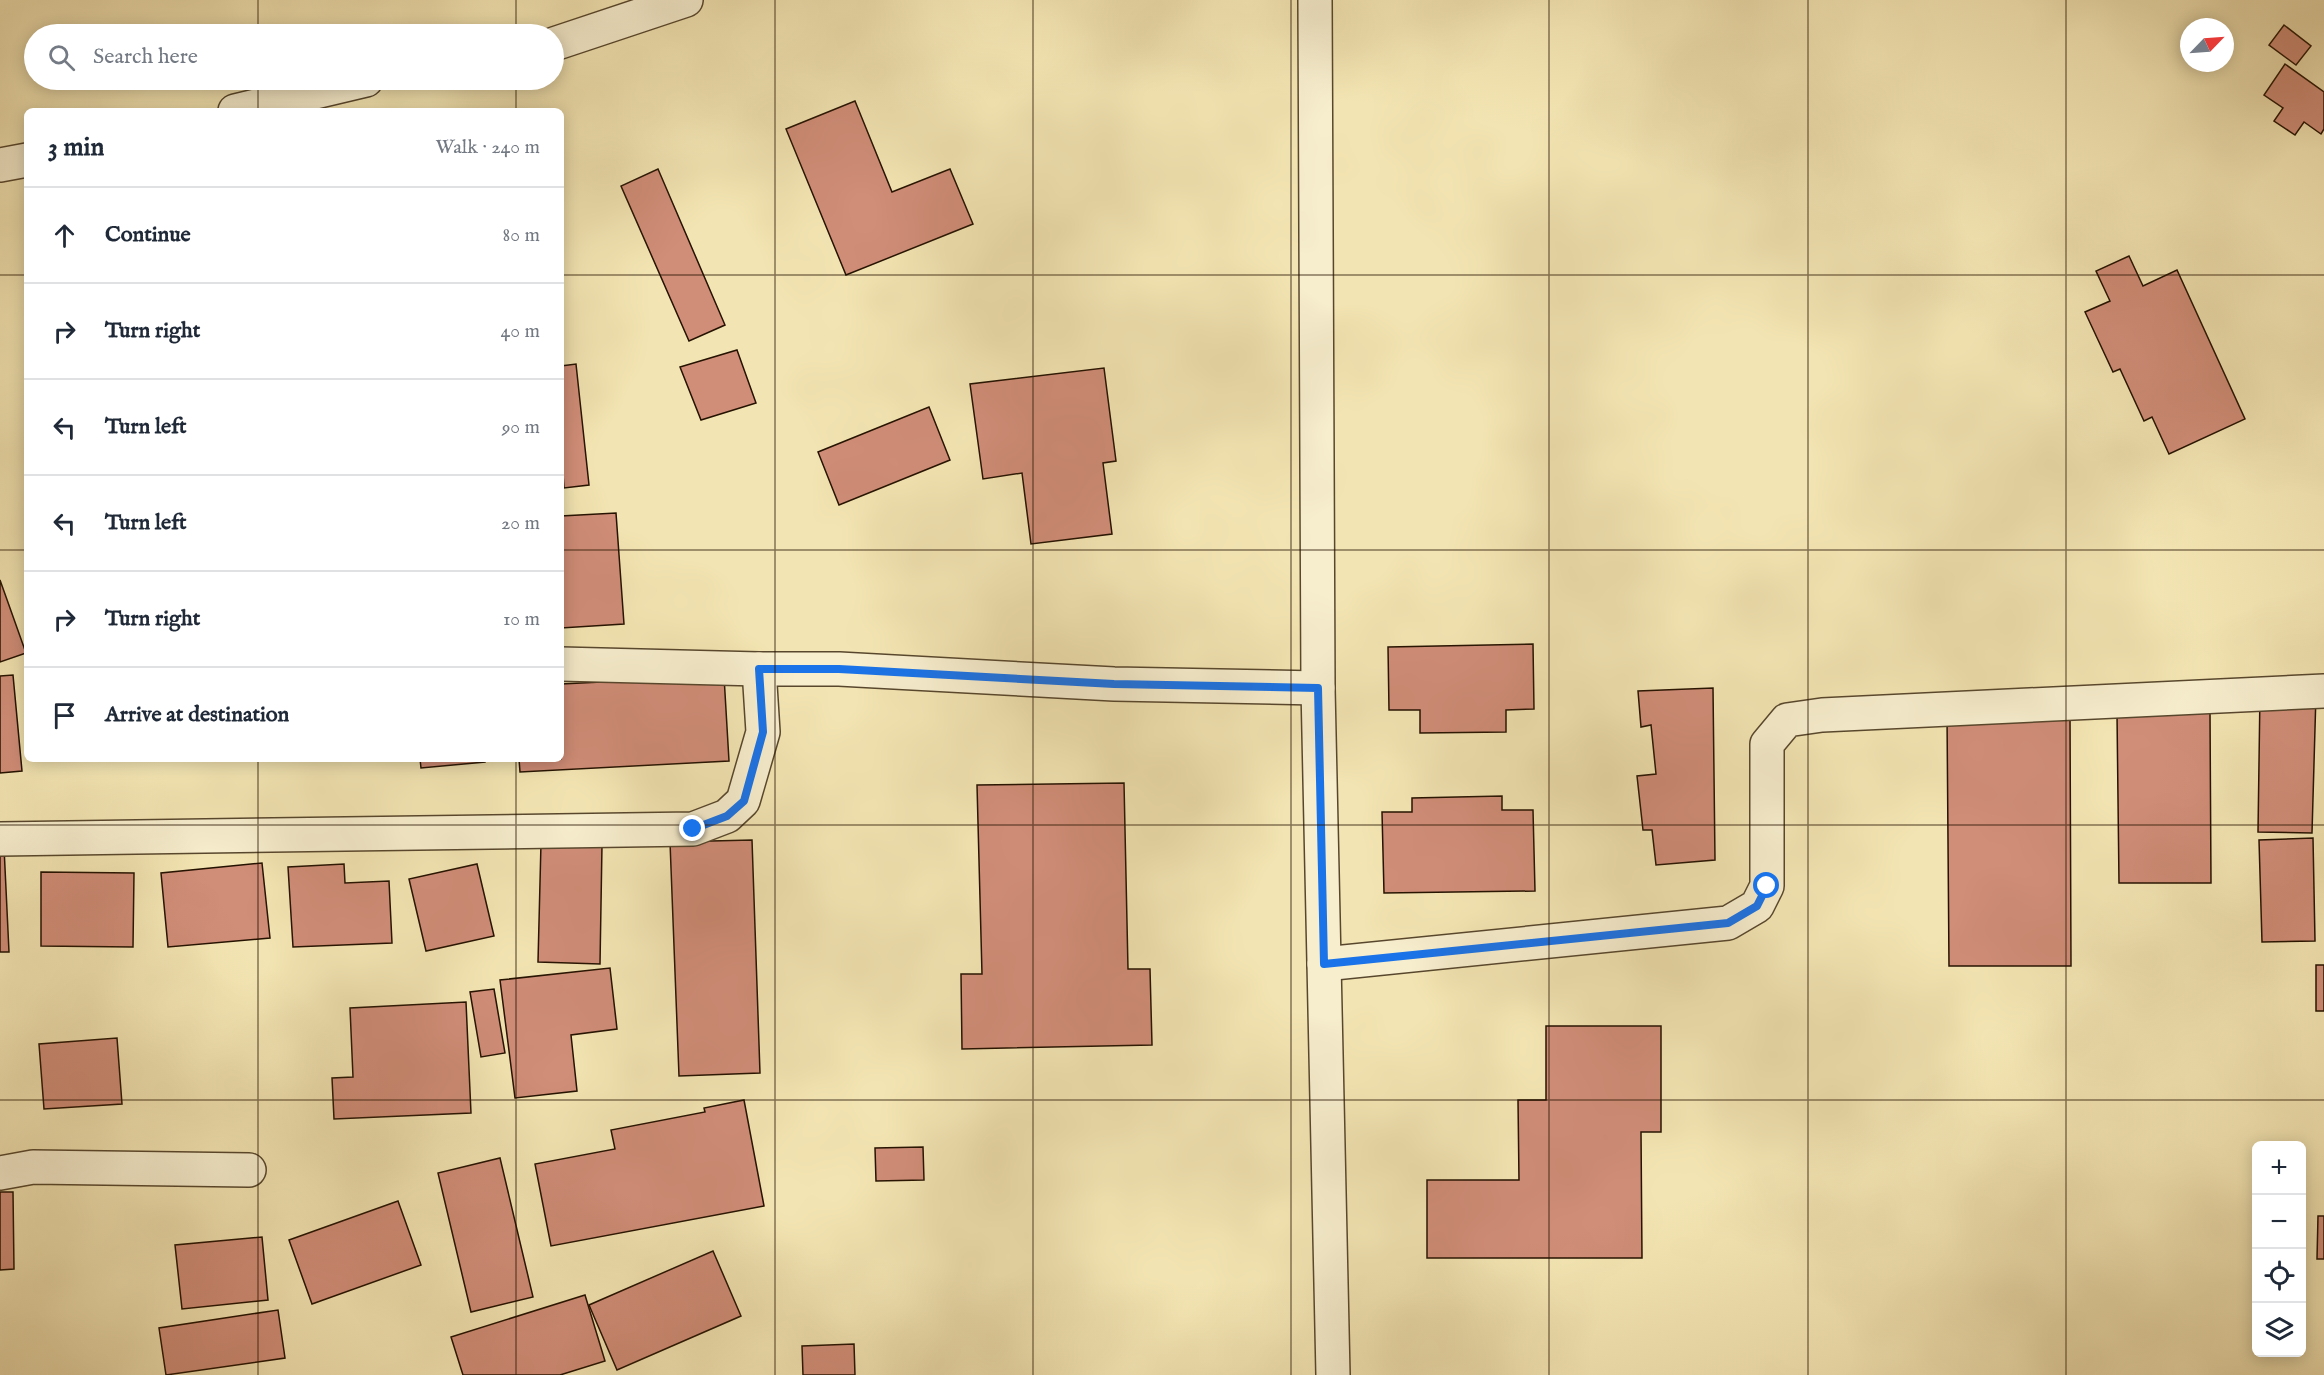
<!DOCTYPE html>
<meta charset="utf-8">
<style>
:root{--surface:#fff;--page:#f6f6f7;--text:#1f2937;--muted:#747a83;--line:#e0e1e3}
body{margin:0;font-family:"IM FELL English",serif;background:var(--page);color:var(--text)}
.controls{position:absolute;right:18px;bottom:18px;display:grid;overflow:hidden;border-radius:9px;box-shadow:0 3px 15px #0003}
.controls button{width:54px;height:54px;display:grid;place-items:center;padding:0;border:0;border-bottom:2px solid var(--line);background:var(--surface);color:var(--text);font:30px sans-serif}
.compass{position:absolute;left:2180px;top:18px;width:54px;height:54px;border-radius:50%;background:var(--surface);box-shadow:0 3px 15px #0003;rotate:65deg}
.stop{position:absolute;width:18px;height:18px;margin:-14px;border:4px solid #1a73e8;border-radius:50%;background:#fff}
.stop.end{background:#1a73e8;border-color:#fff;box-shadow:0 2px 6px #0008}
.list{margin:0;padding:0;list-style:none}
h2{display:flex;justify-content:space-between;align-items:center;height:78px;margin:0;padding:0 24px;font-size:26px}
h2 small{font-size:20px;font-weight:400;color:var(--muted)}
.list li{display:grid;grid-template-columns:39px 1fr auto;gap:18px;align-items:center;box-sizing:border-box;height:96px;padding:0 24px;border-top:2px solid var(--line)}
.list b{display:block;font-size:22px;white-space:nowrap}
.list em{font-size:20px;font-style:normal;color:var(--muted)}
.icon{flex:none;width:33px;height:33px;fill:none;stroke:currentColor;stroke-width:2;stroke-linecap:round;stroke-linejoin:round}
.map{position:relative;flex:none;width:2324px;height:1375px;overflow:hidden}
.search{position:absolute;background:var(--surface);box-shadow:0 3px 15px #0003;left:24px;top:24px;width:540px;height:66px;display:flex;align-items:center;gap:15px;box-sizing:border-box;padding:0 21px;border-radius:33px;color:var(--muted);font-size:22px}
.panel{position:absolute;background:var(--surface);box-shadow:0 3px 15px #0003;left:24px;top:108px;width:540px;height:654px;border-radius:9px}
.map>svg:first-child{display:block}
</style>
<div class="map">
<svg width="2324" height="1375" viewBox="0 0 2324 1375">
<rect width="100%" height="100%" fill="#f3e5b3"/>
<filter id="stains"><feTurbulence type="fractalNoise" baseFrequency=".00333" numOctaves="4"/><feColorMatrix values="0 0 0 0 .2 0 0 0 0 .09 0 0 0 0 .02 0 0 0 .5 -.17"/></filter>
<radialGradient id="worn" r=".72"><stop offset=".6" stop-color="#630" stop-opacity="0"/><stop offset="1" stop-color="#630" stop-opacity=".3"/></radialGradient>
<g fill="#d08d78" stroke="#251200" stroke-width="1.5">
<polygon points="2284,25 2311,46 2296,65 2269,45"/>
<polygon points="2285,64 2324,92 2324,129 2321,134 2304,122 2295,135 2274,121 2283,108 2264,95"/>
<polygon points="855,101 892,192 950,169 973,224 846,275 786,129"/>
<polygon points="658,169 725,325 689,341 621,186"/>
<polygon points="2129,256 2143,286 2177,270 2245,419 2169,454 2152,417 2144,421 2120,369 2113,372 2085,312 2110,301 2096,271"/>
<polygon points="737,350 756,403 701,420 680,367"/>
<polygon points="576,364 589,485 564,488 563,474 561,474 561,366"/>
<polygon points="1104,368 1116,461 1103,463 1112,534 1031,544 1022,473 983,479 970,384"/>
<polygon points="929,407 950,460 839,505 818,452"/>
<polygon points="616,513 624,624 561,628 561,516"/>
<polygon points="0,580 26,653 0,662"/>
<polygon points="1533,644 1534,709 1506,710 1506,732 1420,733 1420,710 1389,710 1388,647"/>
<polygon points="13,675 22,771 0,773 0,676"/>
<polygon points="724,676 729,761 520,772 519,759 561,759 561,684"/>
<polygon points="1713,688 1715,860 1656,865 1652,830 1643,830 1637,776 1656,774 1651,725 1641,727 1638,691"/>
<polygon points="2260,693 2316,694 2312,833 2258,832"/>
<polygon points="2210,713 2211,883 2119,883 2117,714"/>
<polygon points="1947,715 2070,715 2071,966 1949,966"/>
<polygon points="420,759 485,759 485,762 421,768"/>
<polygon points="1124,783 1128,969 1150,969 1152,1045 962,1049 961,974 982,974 977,785"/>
<polygon points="1502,796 1502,810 1533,810 1535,891 1384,893 1382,812 1412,812 1412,798"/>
<polygon points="2313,838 2315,941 2262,942 2259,840"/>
<polygon points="752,840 760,1073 679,1076 670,842"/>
<polygon points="541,843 602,845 600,964 538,962"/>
<polygon points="0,847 4,847 9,952 0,952"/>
<polygon points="262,863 270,938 168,947 161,873"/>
<polygon points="344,864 345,883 389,881 392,943 293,947 288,867"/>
<polygon points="477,864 494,936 426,951 409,879"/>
<polygon points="41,872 134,873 133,947 41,946"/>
<rect x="2316" y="965" width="8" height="46"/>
<polygon points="610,968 617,1029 571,1035 577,1091 515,1098 500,980"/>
<polygon points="494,989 505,1053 481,1057 470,992"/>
<polygon points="466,1002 471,1113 334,1119 332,1078 353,1077 350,1008"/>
<polygon points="1546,1026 1661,1026 1661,1132 1641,1132 1642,1258 1427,1258 1427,1180 1519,1180 1518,1100 1546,1100"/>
<polygon points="117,1038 122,1104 44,1109 39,1044"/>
<polygon points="744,1100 764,1206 551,1246 535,1164 615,1149 611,1130 705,1112 704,1108"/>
<polygon points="923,1147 924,1180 876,1181 875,1148"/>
<polygon points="500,1158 533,1297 471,1312 438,1173"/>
<polygon points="0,1192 13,1192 14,1269 0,1270"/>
<polygon points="398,1201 421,1265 312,1304 289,1240"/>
<polygon points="2318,1216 2324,1216 2324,1259 2317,1259"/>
<polygon points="262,1237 268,1300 182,1309 175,1245"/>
<polygon points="713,1251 741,1316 617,1370 589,1305"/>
<polygon points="585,1295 605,1361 560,1375 463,1375 451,1337"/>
<polygon points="278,1310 285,1358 166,1375 159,1328"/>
<polygon points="854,1344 855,1375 803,1375 802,1346"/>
</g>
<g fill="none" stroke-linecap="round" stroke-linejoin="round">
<g stroke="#58472d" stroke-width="36">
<g id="minor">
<polyline points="1315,0 1318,688 1333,1375"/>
<polyline points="554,44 686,0"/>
<polyline points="235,111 366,80"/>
<polyline points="0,165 27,160"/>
<polyline points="561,664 759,669"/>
<polyline points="0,839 693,829 727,816 743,801 763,732 759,669 839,669 1114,684 1318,688"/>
<polyline points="1324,964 1728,923 1757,906 1767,886 1767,744 1787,720 1822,715 2324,691"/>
<polyline points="0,1173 33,1167 249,1170"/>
</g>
</g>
<use href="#minor" stroke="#f7eece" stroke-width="33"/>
</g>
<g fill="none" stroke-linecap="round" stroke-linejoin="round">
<polyline stroke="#1a73e8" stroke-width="8" points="693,829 727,816 744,801 763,732 759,669 839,669 1114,684 1318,688 1324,964 1728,923 1757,906 1767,886"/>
</g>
<path fill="none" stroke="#251200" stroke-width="1.5" stroke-opacity="0.55" d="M258,0V34M516,0V34M775,0V1375M1033,0V1375M1291,0V1375M1549,0V1375M1808,0V1375M2066,0V1375M258,80V111M516,80V111M0,275H27M561,275H2324M0,550H27M561,550H2324M258,759V1375M516,759V1375M0,825H2324M0,1100H2324"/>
<rect width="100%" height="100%" filter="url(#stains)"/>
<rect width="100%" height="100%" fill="url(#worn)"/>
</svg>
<div class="controls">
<button>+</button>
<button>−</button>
<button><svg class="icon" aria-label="locate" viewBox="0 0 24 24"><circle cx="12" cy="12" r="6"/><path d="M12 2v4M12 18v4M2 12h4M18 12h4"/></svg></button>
<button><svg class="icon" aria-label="layers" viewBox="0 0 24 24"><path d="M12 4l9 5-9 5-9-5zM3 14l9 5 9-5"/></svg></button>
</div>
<svg class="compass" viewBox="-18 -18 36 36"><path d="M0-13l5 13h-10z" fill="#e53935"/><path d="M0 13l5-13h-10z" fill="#747a83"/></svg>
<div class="stop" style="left:1767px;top:886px"></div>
<div class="stop end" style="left:693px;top:829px"></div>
<div class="search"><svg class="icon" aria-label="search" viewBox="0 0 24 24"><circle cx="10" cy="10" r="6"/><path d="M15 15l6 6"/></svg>Search here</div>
<section class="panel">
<h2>3 min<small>Walk · 240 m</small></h2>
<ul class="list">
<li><svg class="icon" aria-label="ahead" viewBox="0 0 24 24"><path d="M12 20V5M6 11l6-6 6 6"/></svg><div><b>Continue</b></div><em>80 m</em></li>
<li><svg class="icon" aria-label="right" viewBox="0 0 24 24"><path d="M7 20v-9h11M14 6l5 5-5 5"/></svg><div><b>Turn right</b></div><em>40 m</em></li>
<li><svg class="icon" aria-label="left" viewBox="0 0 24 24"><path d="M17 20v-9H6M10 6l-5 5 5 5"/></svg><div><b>Turn left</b></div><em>90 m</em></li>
<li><svg class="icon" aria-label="left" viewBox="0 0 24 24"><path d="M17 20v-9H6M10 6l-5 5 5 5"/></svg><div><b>Turn left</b></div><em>20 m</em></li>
<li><svg class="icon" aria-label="right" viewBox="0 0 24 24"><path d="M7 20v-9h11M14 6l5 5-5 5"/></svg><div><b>Turn right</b></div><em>10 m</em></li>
<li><svg class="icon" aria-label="arrive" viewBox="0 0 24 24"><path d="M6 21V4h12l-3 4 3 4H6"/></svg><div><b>Arrive at destination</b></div></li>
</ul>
</section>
</div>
